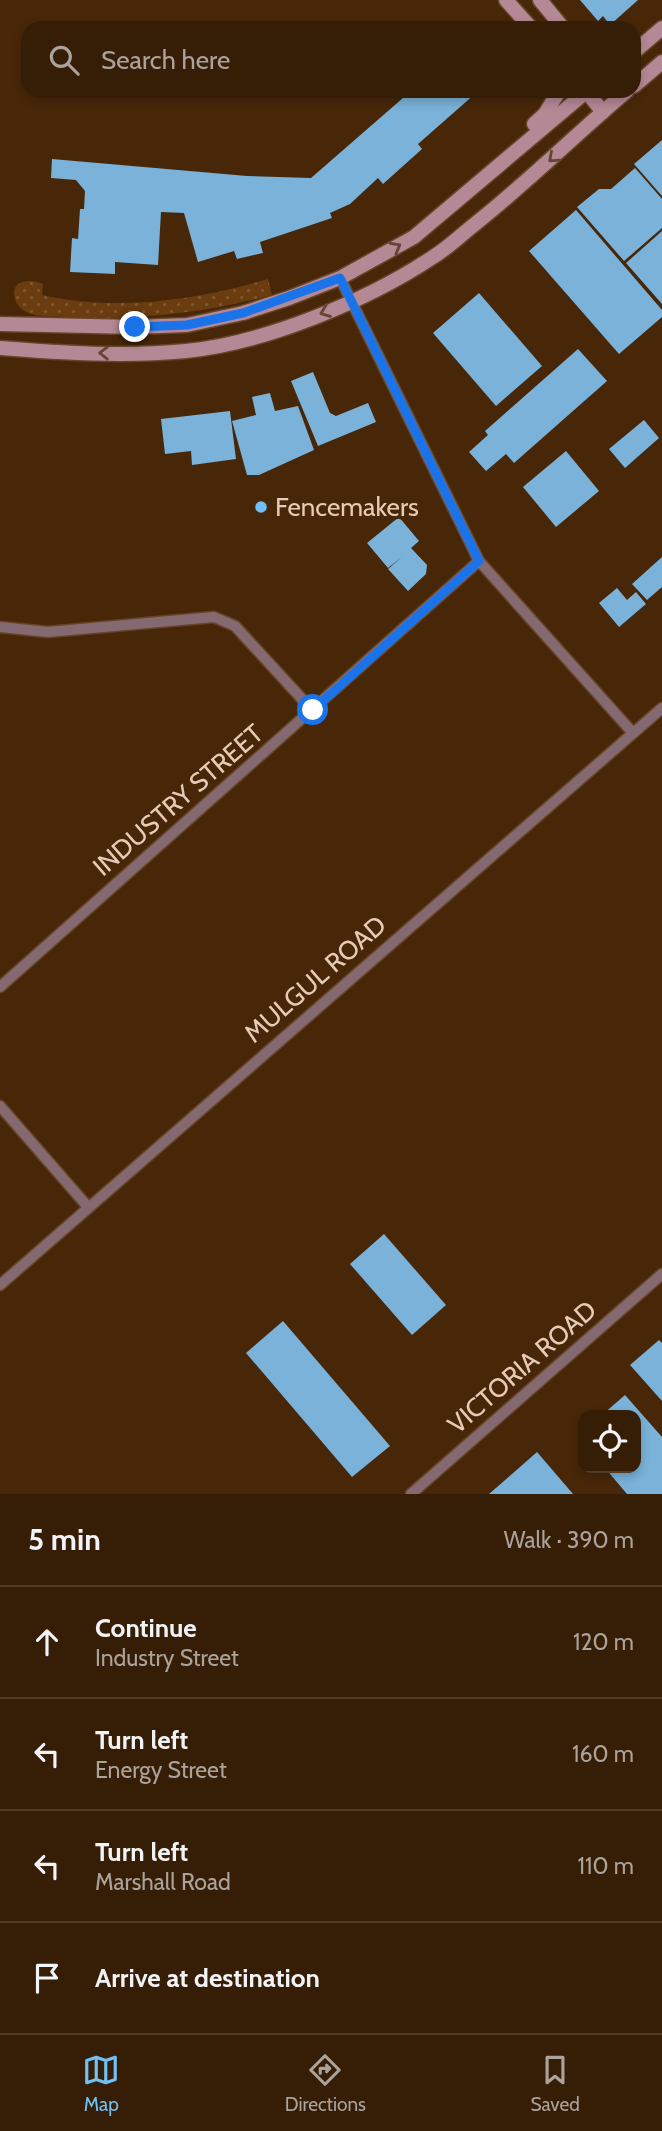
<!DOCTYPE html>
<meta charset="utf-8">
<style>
:root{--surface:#361d06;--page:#3d2610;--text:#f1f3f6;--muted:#aaa29b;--line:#503b28;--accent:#72c1f5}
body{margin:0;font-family:Cabin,sans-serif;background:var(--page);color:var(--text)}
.controls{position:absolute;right:21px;bottom:21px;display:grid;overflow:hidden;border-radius:14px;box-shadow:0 4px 10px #0003}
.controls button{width:63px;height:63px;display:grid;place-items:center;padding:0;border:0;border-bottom:2px solid var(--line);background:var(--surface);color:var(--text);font:35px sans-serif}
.stop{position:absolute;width:21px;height:21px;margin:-16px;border:5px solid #1a73e8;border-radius:50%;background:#fff}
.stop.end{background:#1a73e8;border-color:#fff;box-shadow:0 2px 7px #0008}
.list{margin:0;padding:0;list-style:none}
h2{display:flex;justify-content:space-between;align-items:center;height:91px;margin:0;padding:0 28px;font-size:30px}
h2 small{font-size:23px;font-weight:400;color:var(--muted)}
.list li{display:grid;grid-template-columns:46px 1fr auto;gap:21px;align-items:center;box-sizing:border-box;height:112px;padding:0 28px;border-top:2px solid var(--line)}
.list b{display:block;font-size:26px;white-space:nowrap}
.list p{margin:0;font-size:23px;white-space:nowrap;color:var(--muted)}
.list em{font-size:23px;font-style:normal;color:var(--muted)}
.icon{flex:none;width:38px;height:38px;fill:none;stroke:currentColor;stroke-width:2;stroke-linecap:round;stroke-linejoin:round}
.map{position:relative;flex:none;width:662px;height:1494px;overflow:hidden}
.search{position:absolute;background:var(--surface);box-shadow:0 4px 10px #0003;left:21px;right:21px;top:21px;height:77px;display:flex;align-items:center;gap:18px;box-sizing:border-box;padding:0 24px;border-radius:21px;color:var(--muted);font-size:26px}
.sheet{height:539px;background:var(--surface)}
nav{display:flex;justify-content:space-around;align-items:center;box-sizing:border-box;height:98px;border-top:2px solid var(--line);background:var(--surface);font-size:19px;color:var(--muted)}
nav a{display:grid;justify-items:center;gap:4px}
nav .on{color:var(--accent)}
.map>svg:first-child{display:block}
</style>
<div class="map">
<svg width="662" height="1494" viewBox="0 0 662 1494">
<defs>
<pattern id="grass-dots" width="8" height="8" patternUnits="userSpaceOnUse" patternTransform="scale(1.75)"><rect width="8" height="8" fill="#6a3c0f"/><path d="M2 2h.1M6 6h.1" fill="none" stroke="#7f5730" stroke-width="1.8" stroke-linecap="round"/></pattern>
</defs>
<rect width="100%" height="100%" fill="#482708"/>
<path fill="url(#grass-dots)" d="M268,279L272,295C204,313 137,321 66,317C49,316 21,319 15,299C9,280 31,278 43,284L42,295C116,312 196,300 268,279Z"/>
<g fill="#7ab2d9">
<polygon points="580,0 638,0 610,25 603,16 598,21"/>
<polygon points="411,91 474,91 476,93 418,144 422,149 383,184 378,178 350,204 330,213 332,218 260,242 263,253 237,259 234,251 198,262 184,213 161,212 158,265 115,262 115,274 70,272 72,238 78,239 80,209 84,209 85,191 76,180 51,178 52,159 247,176 311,178"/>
<polygon points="662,140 662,196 634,164"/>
<polygon points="635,168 662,199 662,228 624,261 577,207 599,189 611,189"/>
<polygon points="576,210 662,310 662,317 619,354 529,251"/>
<polygon points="662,231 662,304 626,263"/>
<polygon points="479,293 542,366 496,406 433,333"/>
<polygon points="578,349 607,381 514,463 506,454 486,471 469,452 488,435 485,431"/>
<polygon points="313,372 330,413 336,416 368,403 376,422 318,446 291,381"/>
<polygon points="270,393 275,411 298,406 314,450 259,475 247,475 232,421 256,415 252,397"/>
<polygon points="230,411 236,459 192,465 191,451 165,454 161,419"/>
<polygon points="644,420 659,438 625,468 609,449"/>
<polygon points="566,451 599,491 556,527 523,487"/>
<polygon points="399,517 419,541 411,548 427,565 426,574 408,591 388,569 402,557 388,568 367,543"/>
<polygon points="662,557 662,587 647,600 632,584"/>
<polygon points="617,588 627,600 636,592 646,604 619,627 599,603"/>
<polygon points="384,1234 446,1305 412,1335 350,1264"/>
<polygon points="283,1321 390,1446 352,1477 246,1353"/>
<polygon points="659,1340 662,1343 662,1401 630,1365"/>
<polygon points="625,1395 662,1437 662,1494 627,1494 605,1468 636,1468 636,1415 602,1415"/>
<polygon points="537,1452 573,1494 489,1494"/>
</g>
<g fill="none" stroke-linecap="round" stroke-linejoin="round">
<g stroke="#644528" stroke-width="13">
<g id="minor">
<polyline points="340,278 479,561 633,733"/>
<polyline points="0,627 48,632 214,617 235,626 313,711"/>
<polyline points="0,987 479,561"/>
<polyline points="0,1106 88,1207"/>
<polyline points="0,1285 662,708"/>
<polyline points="411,1494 662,1274"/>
</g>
</g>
<g stroke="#644528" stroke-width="17">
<g id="secondary">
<polyline points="506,0 531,28"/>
<polyline points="540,0 563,28"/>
<polyline points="634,52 662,28"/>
<polyline points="634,86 662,62"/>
<polyline points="586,91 603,112"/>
<polyline points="534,124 545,114 559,91"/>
<polyline points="0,324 135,327 187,325 243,313 289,298 340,278 414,237 587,91"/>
<path d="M0,348C62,353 124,357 186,351C265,343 367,301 433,257C448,248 461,235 475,224C528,182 576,134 627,91"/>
</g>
</g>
<use href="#minor" stroke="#856971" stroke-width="10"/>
<use href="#secondary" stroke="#b48895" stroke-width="14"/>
</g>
<defs><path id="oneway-chevron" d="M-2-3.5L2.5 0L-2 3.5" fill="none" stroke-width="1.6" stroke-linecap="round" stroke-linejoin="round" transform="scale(1.75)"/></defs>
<g stroke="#684432">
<use href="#oneway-chevron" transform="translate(553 158) rotate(138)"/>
<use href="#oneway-chevron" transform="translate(396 247) rotate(-29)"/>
<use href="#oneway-chevron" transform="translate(325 312) rotate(159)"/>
<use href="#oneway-chevron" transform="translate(104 353) rotate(-179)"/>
</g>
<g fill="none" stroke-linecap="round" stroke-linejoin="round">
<polyline stroke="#1a73e8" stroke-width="9" points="135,327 187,325 243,313 340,278 479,561 313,710"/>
</g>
<circle fill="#72c1f5" stroke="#482708" stroke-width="2.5" cx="261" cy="507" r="7"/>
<g text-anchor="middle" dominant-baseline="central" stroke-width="7" stroke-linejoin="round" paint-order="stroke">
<g font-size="26" fill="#e6cbb7" stroke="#482708" text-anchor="start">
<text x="275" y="507">Fencemakers</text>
</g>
<g font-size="26" fill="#e6cbb7" stroke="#482708">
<text transform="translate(178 800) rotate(-41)">INDUSTRY STREET</text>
<text transform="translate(315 979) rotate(-41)">MULGUL ROAD</text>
<text transform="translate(522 1367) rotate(-41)">VICTORIA ROAD</text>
</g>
</g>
</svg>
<div class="controls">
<button><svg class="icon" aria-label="locate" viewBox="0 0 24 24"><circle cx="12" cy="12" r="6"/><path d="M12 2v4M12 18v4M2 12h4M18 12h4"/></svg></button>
</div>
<div class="stop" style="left:313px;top:710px"></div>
<div class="stop end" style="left:135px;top:327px"></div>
<div class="search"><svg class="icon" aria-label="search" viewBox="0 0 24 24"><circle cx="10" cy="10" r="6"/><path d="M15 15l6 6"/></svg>Search here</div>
</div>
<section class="sheet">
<h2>5 min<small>Walk · 390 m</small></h2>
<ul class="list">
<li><svg class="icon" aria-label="ahead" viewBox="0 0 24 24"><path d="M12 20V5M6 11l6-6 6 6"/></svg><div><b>Continue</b><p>Industry Street</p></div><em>120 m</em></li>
<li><svg class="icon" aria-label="left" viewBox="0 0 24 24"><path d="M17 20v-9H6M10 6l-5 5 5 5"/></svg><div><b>Turn left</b><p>Energy Street</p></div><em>160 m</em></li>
<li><svg class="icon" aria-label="left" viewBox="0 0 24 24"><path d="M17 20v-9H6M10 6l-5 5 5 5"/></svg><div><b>Turn left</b><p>Marshall Road</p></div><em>110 m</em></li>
<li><svg class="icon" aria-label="arrive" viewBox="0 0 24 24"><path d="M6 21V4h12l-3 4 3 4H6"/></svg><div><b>Arrive at destination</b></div></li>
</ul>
</section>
<nav>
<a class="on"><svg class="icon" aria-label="map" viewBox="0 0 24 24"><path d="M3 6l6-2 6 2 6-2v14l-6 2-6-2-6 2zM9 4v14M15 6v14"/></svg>Map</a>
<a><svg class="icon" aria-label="directions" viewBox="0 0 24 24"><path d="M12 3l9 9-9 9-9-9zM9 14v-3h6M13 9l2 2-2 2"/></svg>Directions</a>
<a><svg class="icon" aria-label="saved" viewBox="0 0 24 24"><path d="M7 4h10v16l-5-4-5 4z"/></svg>Saved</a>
</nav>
